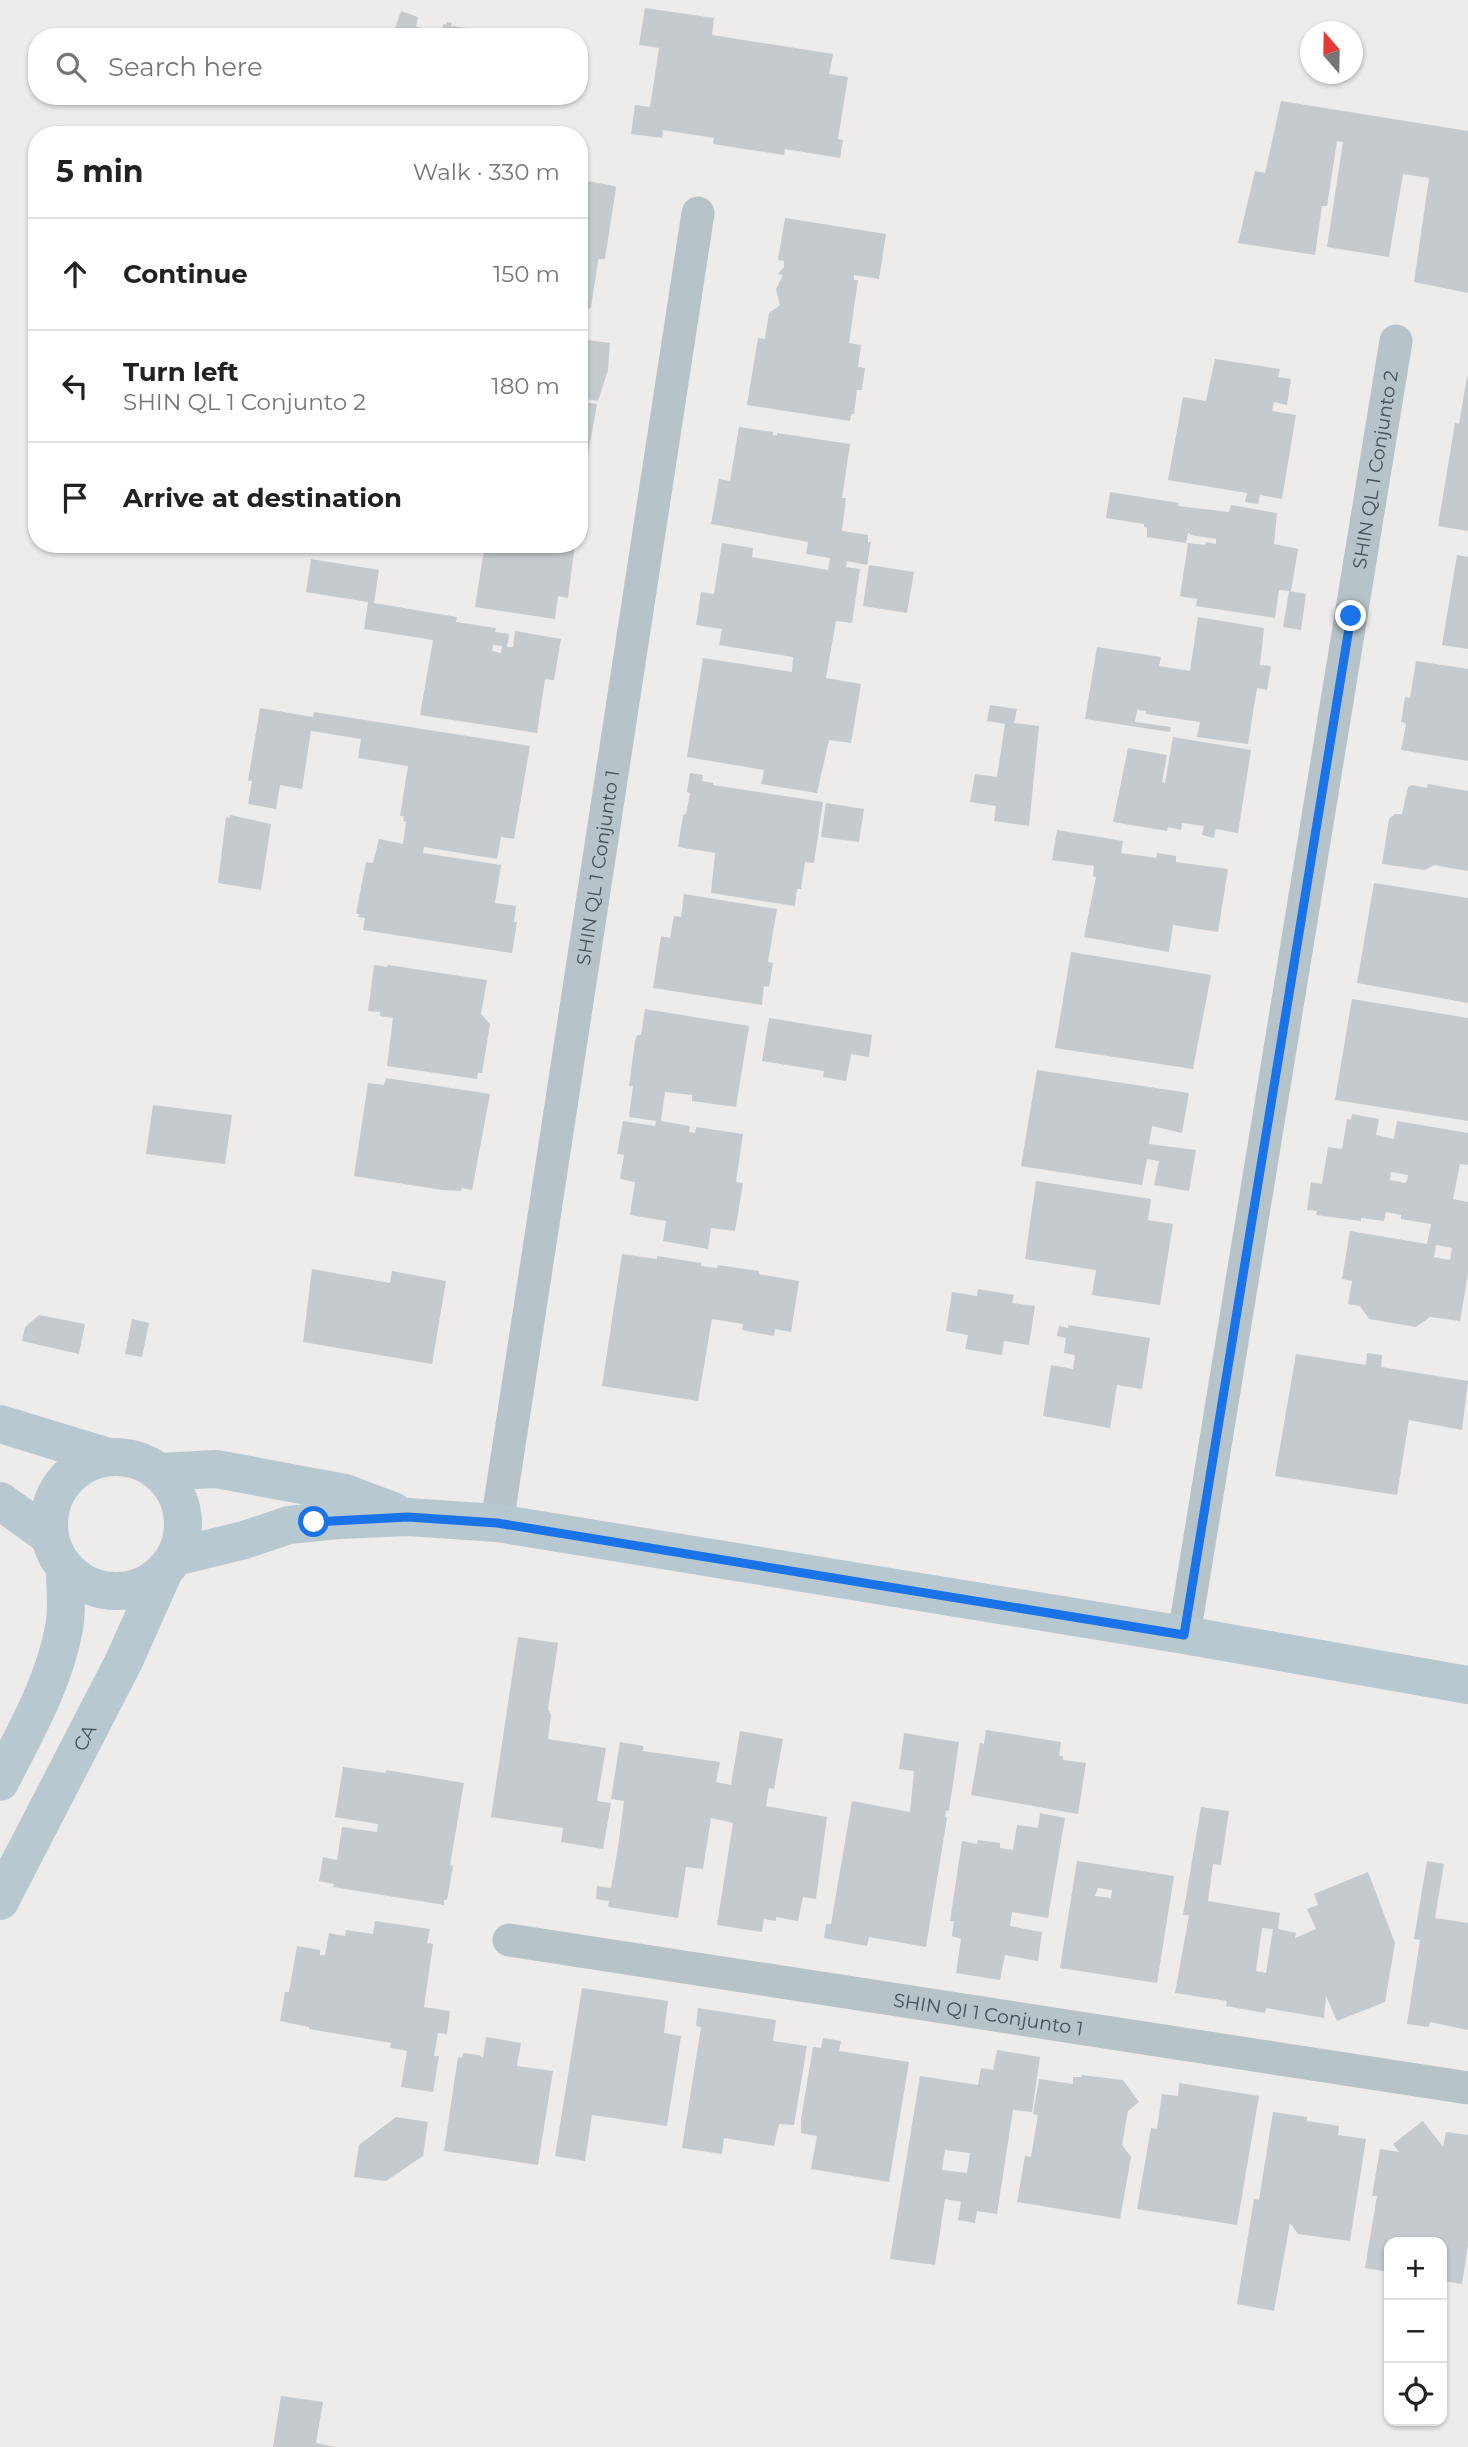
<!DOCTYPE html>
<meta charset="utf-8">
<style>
:root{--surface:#fff;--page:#f6f6f6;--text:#222;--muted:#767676;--line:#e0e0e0}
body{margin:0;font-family:Montserrat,sans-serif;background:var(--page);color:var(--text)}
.controls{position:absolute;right:21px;bottom:21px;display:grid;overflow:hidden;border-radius:14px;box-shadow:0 2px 5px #0004}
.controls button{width:63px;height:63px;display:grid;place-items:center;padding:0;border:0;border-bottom:2px solid var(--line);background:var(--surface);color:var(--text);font:35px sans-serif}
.compass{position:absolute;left:1300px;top:21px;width:63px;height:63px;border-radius:50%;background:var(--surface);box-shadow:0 2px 5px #0004;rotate:340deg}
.stop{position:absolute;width:21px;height:21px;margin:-16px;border:5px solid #1a73e8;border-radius:50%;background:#fff}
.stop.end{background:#1a73e8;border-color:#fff;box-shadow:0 2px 7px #0008}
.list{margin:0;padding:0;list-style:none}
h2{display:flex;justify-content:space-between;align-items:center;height:91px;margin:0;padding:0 28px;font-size:30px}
h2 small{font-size:23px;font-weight:400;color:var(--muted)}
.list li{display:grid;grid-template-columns:46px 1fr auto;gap:21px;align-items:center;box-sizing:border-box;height:112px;padding:0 28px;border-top:2px solid var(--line)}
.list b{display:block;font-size:26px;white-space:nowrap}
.list p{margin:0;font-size:23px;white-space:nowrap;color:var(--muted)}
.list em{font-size:23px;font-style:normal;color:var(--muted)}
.icon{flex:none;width:38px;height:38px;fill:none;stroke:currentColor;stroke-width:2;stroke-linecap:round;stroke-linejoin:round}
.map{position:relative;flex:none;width:1468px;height:2447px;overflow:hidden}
.search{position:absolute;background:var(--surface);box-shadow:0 2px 5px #0004;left:28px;top:28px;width:560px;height:77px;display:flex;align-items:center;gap:18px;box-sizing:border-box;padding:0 24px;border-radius:28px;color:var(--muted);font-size:26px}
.panel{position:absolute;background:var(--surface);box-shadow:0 2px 5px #0004;left:28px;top:126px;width:560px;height:427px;border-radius:28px}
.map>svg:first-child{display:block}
</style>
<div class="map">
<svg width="1468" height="2447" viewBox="0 0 1468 2447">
<rect width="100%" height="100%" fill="#eeebeb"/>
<g fill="#c5cace" fill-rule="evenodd">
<polygon points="645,8 714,18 712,35 833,54 829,74 848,77 838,139 843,140 840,158 785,149 784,155 713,144 714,138 663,130 662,138 631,134 635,105 650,107 659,48 639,45"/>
<polygon points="401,11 418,17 416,27 434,30 442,34 443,24 446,25 447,22 452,23 451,26 469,28 467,37 392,37"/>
<polygon points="1281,101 1468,131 1468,293 1414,282 1429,178 1403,174 1389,257 1327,247 1343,142 1337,141 1327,206 1322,206 1315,255 1238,243 1255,171 1265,173"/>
<polygon points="581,175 588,176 587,181 615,186 616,188 605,259 599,259 598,262 591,307 579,316 579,201 581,201 584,184 580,183"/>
<polygon points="785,218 886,234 879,279 854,275 854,280 858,280 849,343 861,345 858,367 865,368 862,390 857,390 854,414 851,414 850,421 747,405 758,338 765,339 769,313 780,305 776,289 783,275 778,274 784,267 784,261 778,260"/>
<polygon points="579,339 610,343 608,370 598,401 579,398"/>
<polygon points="1215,359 1280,369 1278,377 1291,379 1287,405 1274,402 1272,411 1296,415 1282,499 1260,495 1258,504 1245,502 1247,493 1168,480 1183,397 1206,401"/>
<polygon points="1467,377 1468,377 1468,531 1438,526 1455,423 1459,424"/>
<polygon points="579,401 597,404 581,493 579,493"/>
<polygon points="739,427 773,432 773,435 777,435 777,433 850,444 842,498 846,498 842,531 868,535 868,542 871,542 867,565 847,561 846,567 860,569 852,623 836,621 826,678 861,684 851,743 829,740 817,793 761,784 764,770 687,757 703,658 792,672 793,657 719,645 722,629 696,625 701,592 714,594 722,543 753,548 752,557 828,570 830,558 806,554 808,542 711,524 719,479 730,481"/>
<polygon points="1110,492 1179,503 1178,506 1229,512 1231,505 1277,513 1274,544 1298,549 1291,591 1279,590 1275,618 1196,606 1197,599 1180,596 1188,543 1205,545 1206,542 1216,544 1216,539 1190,535 1190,533 1188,533 1186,543 1147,537 1147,528 1144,527 1144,524 1106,518"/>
<polygon points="485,544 575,544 568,598 558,596 555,619 475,607"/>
<polygon points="1457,555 1468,557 1468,649 1442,645"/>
<path d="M311,559L379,570L374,603L457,617L456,622L496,628L495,632L509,634L507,647H513L515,631L561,639L554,680L545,679L537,733L420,715L433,640L364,629L368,602L306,592ZM493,645L502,646L501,653L492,651Z"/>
<polygon points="869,565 914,572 907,613 863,606"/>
<polygon points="1289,591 1306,594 1301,630 1283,627"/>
<polygon points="1198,617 1264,628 1260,665 1271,666 1267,690 1257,688 1248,744 1197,737 1200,722 1146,714 1146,711 1137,710 1135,722 1171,727 1170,732 1085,719 1097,647 1161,657 1159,666 1190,671"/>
<polygon points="1416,661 1468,669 1468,761 1401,750 1406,725 1406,723 1401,722 1405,697 1410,698"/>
<polygon points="990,705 1017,709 1014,723 1039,726 1029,826 994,821 996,806 970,802 975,774 997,777 1005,724 987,721"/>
<polygon points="260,708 313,717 314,712 530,746 514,839 501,837 497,859 424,847 423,853 501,865 495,903 516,906 514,922 517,922 512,953 363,930 365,918 358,917 359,914 356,914 366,862 373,863 379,839 403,844 406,822 403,821 404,816 400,816 408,766 358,758 361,739 311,731 302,789 280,785 276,809 248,804 252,781 248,781"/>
<polygon points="1173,737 1251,750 1238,833 1216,829 1214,838 1202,835 1204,826 1182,823 1181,830 1168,827 1167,831 1113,822 1128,748 1167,755 1162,782 1165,783"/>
<polygon points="690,773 703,775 702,781 713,783 713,785 823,802 814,863 805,862 801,889 797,889 795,906 711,893 715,853 678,847 683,815 686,814 690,793 687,792"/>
<polygon points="1428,784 1468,791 1468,871 1434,865 1425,870 1382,864 1389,819 1395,814 1402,814 1408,787 1412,785 1427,788"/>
<polygon points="826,803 864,809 859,842 821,837"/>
<polygon points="230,815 271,824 261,890 218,883 226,817 230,818"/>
<polygon points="1057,830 1123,841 1121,853 1156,858 1157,853 1176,856 1176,862 1228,869 1218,932 1173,925 1169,952 1084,937 1096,877 1093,876 1094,866 1052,860"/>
<polygon points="1374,883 1468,898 1468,1003 1357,983"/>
<polygon points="684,894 777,909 768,962 773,963 769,987 764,986 762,1005 653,988 661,936 670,938 674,916 681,917"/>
<polygon points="1071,952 1211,975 1193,1069 1055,1048"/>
<polygon points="374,965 387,967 388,965 487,980 481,1014 490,1024 482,1073 478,1073 477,1079 387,1066 393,1018 380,1016 380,1012 368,1011"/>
<polygon points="1352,999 1468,1018 1468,1121 1335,1100"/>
<polygon points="645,1009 749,1026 736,1107 692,1101 692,1095 665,1092 661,1121 690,1126 689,1132 695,1133 696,1127 743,1134 736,1182 743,1183 735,1231 711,1228 708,1249 663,1241 666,1221 630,1215 635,1182 620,1179 624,1155 617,1154 623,1121 655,1126 656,1121 629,1117 633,1086 629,1086 635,1041 637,1035 641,1035"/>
<polygon points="769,1018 872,1035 869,1057 851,1054 846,1081 823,1077 824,1071 762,1061"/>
<polygon points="1037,1070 1189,1093 1182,1133 1152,1126 1149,1144 1196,1150 1189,1191 1154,1185 1159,1161 1147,1159 1142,1185 1021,1166"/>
<polygon points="386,1078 490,1094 472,1190 462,1188 461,1191 442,1190 354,1176 368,1083 384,1085"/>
<polygon points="153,1105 232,1115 225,1164 146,1154"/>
<path d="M1352,1114L1379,1119L1376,1135L1394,1139L1397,1121L1468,1133V1165L1460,1164L1453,1199L1468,1202V1273L1460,1321L1430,1317L1416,1327L1369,1319L1360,1306L1348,1304L1352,1281L1342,1279L1350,1231L1427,1244L1431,1224L1401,1219V1215L1386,1212L1384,1221L1361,1218V1221L1316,1215L1317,1211L1307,1210L1311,1182L1322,1184L1328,1147L1342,1149L1347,1119L1351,1120ZM1391,1172L1408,1175L1406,1183L1390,1180ZM1436,1245L1452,1248L1450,1260L1434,1257Z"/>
<polygon points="1036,1181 1151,1199 1148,1220 1173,1224 1160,1305 1092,1295 1096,1270 1025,1259"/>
<polygon points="622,1254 657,1259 657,1256 701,1263 701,1266 717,1268 718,1265 759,1271 759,1274 799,1281 791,1332 775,1329 774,1336 742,1330 743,1324 712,1319 698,1401 602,1386"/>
<polygon points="312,1269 390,1283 392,1271 446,1281 432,1364 303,1342"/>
<polygon points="978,1289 1014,1295 1012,1303 1035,1306 1029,1345 1004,1341 1002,1355 965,1349 968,1335 946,1331 952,1292 977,1296"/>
<polygon points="39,1315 85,1324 79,1354 22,1341 25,1327"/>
<polygon points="132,1319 149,1323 142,1357 125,1354"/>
<polygon points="1068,1325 1150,1338 1142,1389 1117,1385 1110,1428 1043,1416 1051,1365 1073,1369 1075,1355 1064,1353 1066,1338 1057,1336 1059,1326 1068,1328"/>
<polygon points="1367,1353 1382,1355 1381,1367 1468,1381 1462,1430 1409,1420 1397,1495 1275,1476 1296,1354 1366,1365"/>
<polygon points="518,1637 558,1643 548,1709 551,1715 548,1739 606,1748 597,1801 611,1803 603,1849 561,1842 563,1828 491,1817"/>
<polygon points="986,1730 1061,1742 1059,1756 1063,1756 1063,1760 1086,1763 1078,1814 971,1795 980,1743 984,1744"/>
<polygon points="740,1731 783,1739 774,1789 769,1788 766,1806 827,1817 816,1899 803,1897 798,1921 776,1917 776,1921 764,1919 762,1932 717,1925 733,1823 711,1818 703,1869 686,1867 678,1918 608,1907 609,1901 596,1899 597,1886 611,1888 618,1847 624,1801 611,1799 620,1742 643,1746 643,1751 720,1762 716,1782 731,1785"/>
<polygon points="904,1733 959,1742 949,1811 946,1810 945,1817 947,1818 926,1947 869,1937 867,1946 824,1938 826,1924 831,1924 852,1801 910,1812 914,1771 899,1769"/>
<polygon points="343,1767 386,1773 386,1770 464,1783 450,1865 453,1866 447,1900 444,1900 444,1905 333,1887 334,1884 319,1881 323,1857 337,1860 342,1827 377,1832 378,1824 335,1817"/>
<path d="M1201,1807L1229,1811L1221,1865L1213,1864L1208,1901L1280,1913L1278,1929L1296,1933L1295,1938L1316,1929L1307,1909L1318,1905L1314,1894L1368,1872L1395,1943L1385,2002L1337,2021L1326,1996L1324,2018L1266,2008L1265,2013L1226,2006L1227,2001L1175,1993L1189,1915H1183ZM1262,1928L1273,1929L1266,1973L1256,1971Z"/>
<polygon points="1040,1813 1065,1818 1048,1918 1012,1912 1010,1926 1042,1932 1038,1961 1005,1955 1000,1980 956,1973 961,1939 952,1936 954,1921 950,1921 962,1841 977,1844 978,1840 1000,1843 1000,1848 1013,1850 1017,1825 1038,1828"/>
<path d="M1077,1861L1174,1876L1157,1983L1060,1968ZM1098,1888L1112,1890L1111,1898L1095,1896Z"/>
<polygon points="1427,1861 1444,1864 1435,1918 1468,1923 1468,2030 1430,2022 1429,2027 1407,2024 1420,1940 1414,1939"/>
<polygon points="375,1921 430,1929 427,1943 433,1944 424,2007 450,2011 447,2034 438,2033 434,2056 439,2056 433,2092 401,2087 407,2051 390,2048 391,2043 309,2029 309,2027 280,2021 285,1992 289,1992 297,1946 320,1950 320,1955 325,1955 329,1933 345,1936 346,1930 373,1934"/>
<polygon points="582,1988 668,2001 664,2033 681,2036 667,2126 592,2115 585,2161 555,2156"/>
<polygon points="698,2008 776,2020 773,2041 807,2046 794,2125 779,2124 774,2146 724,2138 722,2154 682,2148 701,2027 696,2026"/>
<polygon points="486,2037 521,2043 517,2066 553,2071 538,2165 444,2151 458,2057 462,2058 463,2053 479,2055 483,2058"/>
<polygon points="823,2038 841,2041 839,2051 909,2062 889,2182 811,2169 817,2136 801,2133 801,2119 813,2047 821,2048"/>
<path d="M997,2050L1040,2057L1032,2112L1013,2110L997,2214L977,2211L975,2223L958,2220L961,2202L945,2199L935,2265L890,2259L920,2076L978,2085L981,2068L993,2070ZM945,2150L970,2153L967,2173L942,2170Z"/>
<polygon points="1081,2075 1123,2080 1139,2102 1128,2111 1122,2145 1131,2157 1120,2219 1017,2202 1025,2156 1031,2157 1038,2115 1033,2114 1039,2079 1073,2084 1073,2077 1082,2077"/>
<polygon points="1179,2083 1259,2096 1237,2225 1137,2209 1151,2128 1157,2129 1162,2094 1178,2096"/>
<polygon points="1273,2112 1307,2117 1307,2121 1339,2126 1338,2135 1366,2139 1350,2241 1298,2234 1290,2223 1274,2311 1237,2304 1254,2199 1259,2200"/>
<polygon points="396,2117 428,2122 423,2156 386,2181 354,2177 359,2145"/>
<polygon points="1423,2121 1443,2147 1446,2132 1468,2135 1468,2245 1462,2284 1442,2281 1442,2242 1389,2242 1389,2272 1365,2268 1377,2196 1372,2196 1380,2149 1399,2152 1393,2144"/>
<polygon points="281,2396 323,2402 316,2443 335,2447 273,2447"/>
</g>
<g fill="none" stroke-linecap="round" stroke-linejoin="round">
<g stroke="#b6c3c8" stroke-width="33">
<path id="s1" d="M497,1523L698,213"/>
<path id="s2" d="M1184,1635L1396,341"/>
<path id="s3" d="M509,1940L1468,2088"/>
</g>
<g stroke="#b8c8d0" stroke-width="38">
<polyline points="0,1424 108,1457"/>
<circle cx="116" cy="1524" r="67"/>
<polyline points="160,1472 216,1469 345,1493 393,1511"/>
<polyline points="0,1501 49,1536"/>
<polyline points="175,1557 244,1540 289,1525 339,1520 408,1517 497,1523 1184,1635 1468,1685"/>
<path d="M0,1782C25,1733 54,1683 64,1628C68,1609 65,1588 65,1569"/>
<path id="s4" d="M0,1901L124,1661L164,1571"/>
</g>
</g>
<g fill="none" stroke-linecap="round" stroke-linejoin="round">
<polyline stroke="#1a73e8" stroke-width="9" points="314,1522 408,1517 497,1523 1184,1635 1351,616"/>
</g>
<g text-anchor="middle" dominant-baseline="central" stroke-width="7" stroke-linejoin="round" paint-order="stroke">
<g font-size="19" fill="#435258" stroke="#fff">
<text stroke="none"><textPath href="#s2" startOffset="1181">SHIN QL 1 Conjunto 2</textPath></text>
<text stroke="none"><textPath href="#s1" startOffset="663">SHIN QL 1 Conjunto 1</textPath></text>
<text stroke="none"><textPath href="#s4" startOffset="184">CA</textPath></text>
<text stroke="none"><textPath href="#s3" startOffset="485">SHIN QI 1 Conjunto 1</textPath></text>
</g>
</g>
</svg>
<div class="controls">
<button>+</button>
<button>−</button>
<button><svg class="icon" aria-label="locate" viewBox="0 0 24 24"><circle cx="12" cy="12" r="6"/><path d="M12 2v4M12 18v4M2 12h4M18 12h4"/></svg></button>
</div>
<svg class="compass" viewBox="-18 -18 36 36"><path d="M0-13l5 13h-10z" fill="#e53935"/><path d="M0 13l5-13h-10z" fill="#767676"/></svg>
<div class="stop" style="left:314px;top:1522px"></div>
<div class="stop end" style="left:1351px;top:616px"></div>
<div class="search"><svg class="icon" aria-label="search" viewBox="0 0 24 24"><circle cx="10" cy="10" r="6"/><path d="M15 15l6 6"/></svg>Search here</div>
<section class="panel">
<h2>5 min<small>Walk · 330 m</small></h2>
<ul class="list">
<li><svg class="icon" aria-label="ahead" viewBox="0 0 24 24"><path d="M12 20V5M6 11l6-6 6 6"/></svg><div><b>Continue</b></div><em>150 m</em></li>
<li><svg class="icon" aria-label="left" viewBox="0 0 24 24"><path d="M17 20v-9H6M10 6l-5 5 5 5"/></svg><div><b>Turn left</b><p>SHIN QL 1 Conjunto 2</p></div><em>180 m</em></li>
<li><svg class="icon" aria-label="arrive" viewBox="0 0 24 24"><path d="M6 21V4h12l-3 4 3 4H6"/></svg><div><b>Arrive at destination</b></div></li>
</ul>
</section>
</div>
